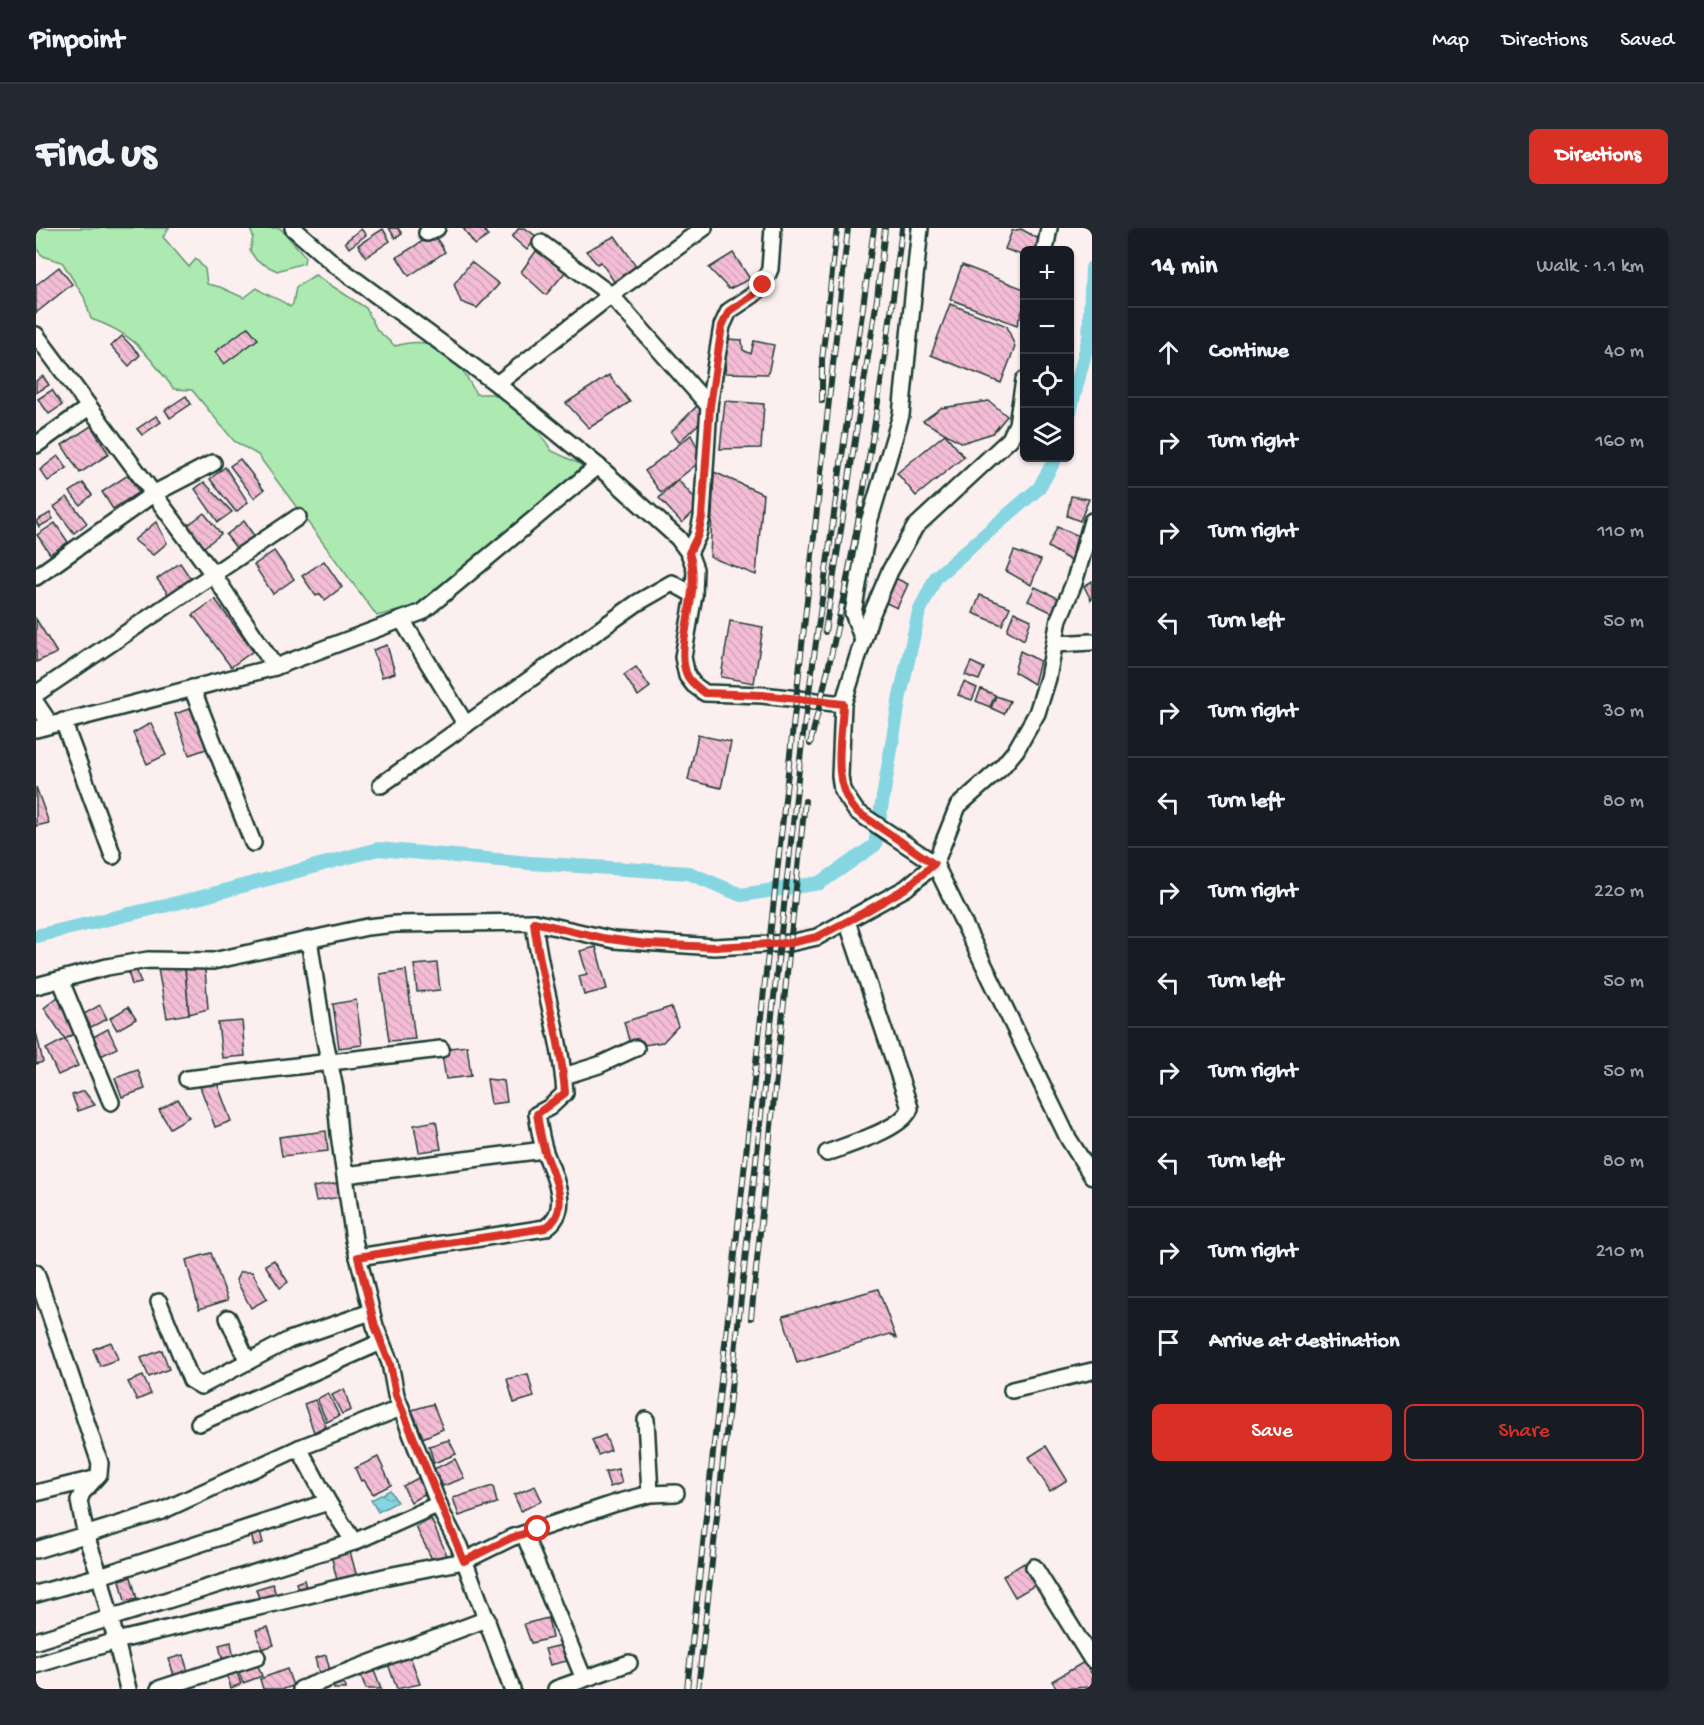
<!DOCTYPE html>
<meta charset="utf-8">
<style>
:root{--surface:#171b24;--page:#242831;--text:#f1f3f6;--muted:#9ea1a6;--line:#363941;--accent:#d93025}
body{margin:0;font-family:"Gochi Hand",sans-serif;background:var(--page);color:var(--text)}
.controls{position:absolute;right:18px;top:18px;display:grid;overflow:hidden;border-radius:9px;box-shadow:0 2px 4px #0004}
.controls button{width:54px;height:54px;display:grid;place-items:center;padding:0;border:0;border-bottom:2px solid var(--line);background:var(--surface);color:var(--text);font:30px sans-serif}
.stop{position:absolute;width:18px;height:18px;margin:-14px;border:4px solid #d93025;border-radius:50%;background:#fff}
.stop.end{background:#d93025;border-color:#fff;box-shadow:0 2px 6px #0008}
.list{margin:0;padding:0;list-style:none}
h2{display:flex;justify-content:space-between;align-items:center;height:78px;margin:0;padding:0 24px;font-size:26px}
h2 small{font-size:20px;font-weight:400;color:var(--muted)}
.list li{display:grid;grid-template-columns:39px 1fr auto;gap:18px;align-items:center;box-sizing:border-box;height:90px;padding:0 24px;border-top:2px solid var(--line)}
.list b{display:block;font-size:22px;white-space:nowrap}
.list em{font-size:20px;font-style:normal;color:var(--muted)}
.actions{display:flex;gap:12px;padding:18px 24px}
.actions a{flex:1;padding:14px 0;border:2px solid var(--accent);border-radius:9px;text-align:center;font-size:21px;color:var(--accent)}
.actions .main{background:var(--accent);color:#fff}
.icon{flex:none;width:33px;height:33px;fill:none;stroke:currentColor;stroke-width:2;stroke-linecap:round;stroke-linejoin:round}
.map{position:relative;flex:none;width:1056px;height:1461px;overflow:hidden;border-radius:9px}
header{display:flex;align-items:center;gap:36px;box-sizing:border-box;height:84px;padding:0 30px;background:var(--surface);border-bottom:2px solid var(--line)}
header strong{font-size:28px}
nav{display:flex;gap:33px;margin-inline-start:auto;font-size:21px}
.intro{display:flex;align-items:center;justify-content:space-between;box-sizing:border-box;height:144px;padding:0 36px}
h1{margin:0;font-size:42px}
.button{padding:15px 27px;border-radius:9px;background:var(--accent);color:#fff;font-size:21px;font-weight:700}
main{display:flex;gap:36px;padding:0 36px}
aside{flex:1;background:var(--surface);border-radius:9px;box-shadow:0 2px 4px #0004}
.map>svg:first-child{display:block}
</style>
<header>
<strong>Pinpoint</strong>
<nav><a>Map</a><a>Directions</a><a>Saved</a></nav>
</header>
<div class="intro"><h1>Find us</h1><a class="button">Directions</a></div>
<main>
<div class="map">
<svg width="1056" height="1461" viewBox="0 0 1056 1461">
<defs>
<pattern id="water-waves" width="16" height="10" patternUnits="userSpaceOnUse" patternTransform="scale(1.5)"><rect width="16" height="10" fill="#86d6e2"/><path d="M0 5q4-4 8 0t8 0" fill="none" stroke="#6dafb8"/></pattern>
<pattern id="building-back-hatch" width="6" height="6" patternUnits="userSpaceOnUse" patternTransform="scale(1.5)"><rect width="6" height="6" fill="#f4bdd6"/><path d="M-1 5l2 2M0 0l6 6M5-1l2 2" fill="none" stroke="#d1a3b8"/></pattern>
</defs>
<rect width="100%" height="100%" fill="#fbeff0"/>
<filter id="ink" filterUnits="userSpaceOnUse"><feTurbulence type="fractalNoise" baseFrequency=".0167" numOctaves="2"/><feDisplacementMap in="SourceGraphic" scale="12" xChannelSelector="R" yChannelSelector="G"/><feConvolveMatrix kernelMatrix="1 2 1 2 8 2 1 2 1" color-interpolation-filters="sRGB"/></filter>
<g filter="url(#ink)">
<g fill="#aceab1" stroke="#669472" stroke-width="1.5">
<path d="M0,0H133L127,9L153,39L160,31L169,41L171,56L184,59L208,70L221,60C231,69 245,70 254,79L257,76L260,59L279,47L330,80L341,102L359,118C405,105 421,129 440,166H458L490,185L516,223L546,237L538,248L430,340L377,379L341,388L222,227L198,213L156,162L138,161C110,126 100,106 55,91L48,69L26,34C0,27 0,27 0,0Z"/>
<polygon points="214,0 244,0 269,28 268,35 241,43 221,33 214,23 217,9"/>
</g>
<polygon fill="url(#water-waves)" stroke="#5d999c" stroke-width="1.5" points="354,1262 361,1274 342,1284 335,1272"/>
<g fill="none" stroke-linecap="round" stroke-linejoin="round">
<g stroke="#86d6e2" stroke-width="14">
<polyline points="1034,184 1053,109 1056,40"/>
<polyline points="0,708 162,670 342,621 494,635 653,645 705,667 784,655 839,617 864,468 883,384 900,349 1003,260 1020,230"/>
</g>
</g>
<g fill="url(#building-back-hatch)" stroke="#1f3d34" stroke-width="1.5">
<polygon points="353,0 362,0 366,6 359,10"/>
<polygon points="427,0 447,0 452,8 439,17"/>
<polygon points="483,0 489,0 501,9 491,22 476,9"/>
<polygon points="325,1 330,7 313,20 309,14"/>
<polygon points="347,1 354,13 330,29 322,17"/>
<polygon points="985,1 1003,11 997,22 988,22 988,28 969,21 976,3"/>
<polygon points="398,6 409,24 373,48 361,29"/>
<polygon points="579,8 601,39 579,55 565,34 561,36 550,23"/>
<polygon points="503,19 531,42 510,67 485,44"/>
<polygon points="697,25 714,51 693,61 673,40"/>
<polygon points="435,34 463,56 441,80 425,74 418,56"/>
<polygon points="926,37 988,61 988,78 981,97 914,71"/>
<polygon points="23,39 36,56 0,85 0,57"/>
<polygon points="914,76 971,98 979,119 965,155 895,127"/>
<polygon points="212,99 222,111 188,136 179,124"/>
<polygon points="86,108 104,127 93,138 75,118"/>
<polygon points="691,111 706,112 707,122 715,126 718,113 738,117 732,146 689,145"/>
<polygon points="573,147 594,174 553,200 530,175"/>
<polygon points="7,148 13,157 0,165 0,153"/>
<polygon points="16,162 26,177 13,186 2,171"/>
<polygon points="150,168 155,176 134,190 129,182"/>
<polygon points="689,173 728,176 725,220 684,221"/>
<polygon points="953,173 971,188 957,205 926,215 887,193 905,180"/>
<polygon points="664,175 669,190 643,214 635,204"/>
<polygon points="120,188 125,194 106,207 101,201"/>
<polygon points="55,198 73,226 44,245 26,217"/>
<polygon points="909,206 928,229 880,268 861,245"/>
<polygon points="655,207 667,231 625,265 609,243"/>
<polygon points="22,228 31,240 12,253 4,242"/>
<polygon points="204,231 228,262 218,270 194,238"/>
<polygon points="189,239 212,274 200,284 174,251"/>
<polygon points="678,244 727,266 720,347 674,329"/>
<polygon points="92,247 103,264 77,281 66,264"/>
<polygon points="642,252 665,277 646,295 623,270"/>
<polygon points="168,254 196,284 182,294 159,261"/>
<polygon points="47,255 56,267 44,277 34,264"/>
<polygon points="1035,268 1053,271 1044,293 1031,288"/>
<polygon points="31,269 51,295 38,305 18,279"/>
<polygon points="14,285 17,291 3,299 0,293"/>
<polygon points="168,285 185,306 163,323 147,301"/>
<polygon points="208,293 223,315 204,325 190,307"/>
<polygon points="120,294 131,315 117,327 98,312"/>
<polygon points="19,295 32,314 14,326 1,307"/>
<polygon points="1021,299 1041,307 1035,333 1012,319"/>
<polygon points="238,323 258,351 237,366 218,337"/>
<polygon points="978,323 1005,332 995,357 970,343"/>
<polygon points="288,333 306,359 289,372 284,366 280,368 266,348"/>
<polygon points="144,335 155,351 133,367 121,351"/>
<polygon points="859,350 872,356 861,380 848,374"/>
<polygon points="1056,353 1056,371 1055,372 1048,358"/>
<polygon points="999,359 1024,371 1017,385 992,373"/>
<polygon points="944,367 974,379 966,397 937,385"/>
<polygon points="179,371 217,423 195,439 157,387"/>
<polygon points="978,384 995,392 988,412 971,402"/>
<polygon points="0,391 21,425 0,434"/>
<polygon points="694,393 727,399 718,455 685,449"/>
<polygon points="351,417 359,445 346,449 337,422"/>
<polygon points="984,423 1004,433 998,456 978,444"/>
<polygon points="935,434 948,440 943,452 929,447"/>
<polygon points="600,439 614,459 602,468 588,447"/>
<polygon points="928,454 941,460 936,472 922,467"/>
<polygon points="945,461 959,467 954,479 940,473"/>
<polygon points="960,468 974,473 968,486 955,480"/>
<polygon points="161,478 176,519 153,527 139,486"/>
<polygon points="115,495 130,527 111,536 97,505"/>
<polygon points="662,507 695,514 685,560 652,552"/>
<polygon points="0,559 13,595 0,598"/>
<polygon points="560,719 571,761 548,767 543,748 551,746 544,723"/>
<polygon points="401,735 404,762 381,764 378,737"/>
<polygon points="149,740 153,786 131,790 122,741"/>
<polygon points="149,740 169,741 172,781 153,786"/>
<polygon points="100,741 105,755 96,757 92,743"/>
<polygon points="370,742 379,811 353,813 344,746"/>
<polygon points="23,768 45,802 29,811 8,780"/>
<polygon points="320,772 326,817 303,820 297,776"/>
<polygon points="64,777 71,791 55,799 48,786"/>
<polygon points="92,779 100,791 81,802 74,790"/>
<polygon points="635,779 642,798 627,814 595,819 588,794"/>
<polygon points="206,793 209,828 186,830 182,795"/>
<polygon points="72,801 81,820 65,828 55,810"/>
<polygon points="0,804 7,834 0,836"/>
<polygon points="29,811 42,838 22,847 10,821"/>
<polygon points="431,818 435,848 410,851 405,821"/>
<polygon points="102,842 109,861 86,869 79,850"/>
<polygon points="178,847 195,893 179,899 162,853"/>
<polygon points="451,851 468,853 471,874 455,876"/>
<polygon points="48,863 59,877 42,883 36,867"/>
<polygon points="142,871 153,889 134,900 123,882"/>
<polygon points="400,893 405,921 383,924 378,897"/>
<polygon points="290,903 292,923 246,928 243,909"/>
<polygon points="302,955 305,969 280,973 277,959"/>
<polygon points="175,1025 192,1072 163,1081 150,1032"/>
<polygon points="238,1032 252,1054 244,1060 229,1037"/>
<polygon points="204,1044 216,1044 231,1071 215,1080 200,1052"/>
<polygon points="842,1061 860,1110 854,1106 761,1135 747,1088"/>
<polygon points="75,1114 82,1131 64,1138 57,1121"/>
<polygon points="126,1122 133,1141 113,1149 105,1130"/>
<polygon points="492,1146 498,1169 478,1175 471,1151"/>
<polygon points="107,1148 115,1166 101,1172 92,1154"/>
<polygon points="308,1161 315,1182 306,1186 296,1167"/>
<polygon points="292,1165 303,1188 291,1194 281,1171"/>
<polygon points="279,1172 290,1198 278,1204 268,1176"/>
<polygon points="397,1176 407,1201 387,1210 376,1182"/>
<polygon points="569,1207 575,1222 562,1227 556,1212"/>
<polygon points="413,1212 420,1226 398,1235 393,1218"/>
<polygon points="1010,1218 1031,1252 1014,1263 993,1229"/>
<polygon points="342,1229 355,1257 337,1266 328,1252 325,1253 319,1240"/>
<polygon points="419,1231 428,1250 407,1258 398,1241"/>
<polygon points="582,1241 586,1255 574,1259 569,1244"/>
<polygon points="382,1250 390,1265 375,1274 367,1258"/>
<polygon points="457,1258 461,1275 423,1288 417,1270"/>
<polygon points="499,1258 506,1273 485,1283 478,1267"/>
<polygon points="395,1291 411,1327 396,1331 380,1299"/>
<polygon points="223,1299 227,1315 218,1318 214,1302"/>
<polygon points="313,1320 321,1349 302,1356 295,1327"/>
<polygon points="988,1335 1001,1356 979,1369 967,1348"/>
<polygon points="95,1349 101,1371 89,1373 84,1352"/>
<polygon points="268,1352 271,1364 264,1366 260,1355"/>
<polygon points="237,1356 241,1372 225,1377 220,1361"/>
<polygon points="512,1390 516,1410 495,1415 488,1396"/>
<polygon points="232,1399 238,1417 226,1421 220,1402"/>
<polygon points="195,1414 198,1432 187,1434 183,1417"/>
<polygon points="526,1417 531,1433 514,1437 509,1421"/>
<polygon points="147,1427 153,1447 139,1451 133,1431"/>
<polygon points="290,1427 295,1447 284,1449 279,1430"/>
<polygon points="374,1428 384,1456 361,1461 352,1436"/>
<polygon points="220,1433 226,1448 207,1455 201,1440"/>
<polygon points="1048,1434 1056,1446 1056,1459 1021,1461 1016,1453"/>
<polygon points="199,1439 205,1456 195,1460 189,1442"/>
<polygon points="337,1440 345,1461 330,1461 324,1445"/>
<polygon points="251,1441 257,1458 248,1461 227,1461 224,1451"/>
<polygon points="307,1454 310,1461 298,1461 296,1457"/>
</g>
<g fill="none" stroke-linecap="round" stroke-linejoin="round">
<g stroke="#1f3d34" stroke-width="20">
<g id="minor">
<polyline points="257,0 298,36 461,156 562,238 642,310 653,325 659,341 658,367 647,429 651,448 658,457 669,465 726,467 807,476"/>
<polyline points="391,5 401,0"/>
<polyline points="505,15 575,67 673,178"/>
<polyline points="1009,22 1013,0"/>
<polyline points="0,107 177,346 239,439"/>
<polyline points="988,152 981,196 974,211 879,299 854,343 834,390 807,476 804,548 806,562 820,583 899,636 1032,910 1056,948"/>
<polyline points="461,156 575,67 668,0"/>
<polyline points="0,217 53,179"/>
<polyline points="653,325 662,307 666,289 673,178 686,98 693,83 717,67 727,57 734,41 737,0"/>
<polyline points="0,349 117,266 177,235"/>
<polyline points="366,392 430,497"/>
<polyline points="827,412 817,385 833,294 865,187 884,0"/>
<polyline points="1019,416 1056,414"/>
<polyline points="156,460 217,615"/>
<polyline points="0,466 262,289"/>
<polyline points="0,475 14,496"/>
<polyline points="27,493 77,628"/>
<polyline points="0,501 239,439 386,384 562,238"/>
<polyline points="345,557 601,375 636,355 658,367"/>
<polyline points="273,711 287,803 299,861 303,906 318,1012 339,1098 354,1135 360,1167 406,1285 423,1318 476,1461"/>
<polyline points="25,753 75,874"/>
<polyline points="0,758 71,739 112,732 177,733 331,699 360,696 498,694 578,712 678,719 754,715 781,709 870,660 899,636 922,578 965,540 980,522 1001,485 1012,450 1023,391 1038,355 1056,293"/>
<polyline points="528,848 563,837 600,820"/>
<polyline points="151,851 405,821"/>
<path d="M791,925C811,917 868,901 874,880L811,693"/>
<polyline points="309,947 508,922"/>
<path d="M322,1029L509,1000C537,982 518,949 509,924C505,912 503,899 501,886L514,879L529,865C525,807 504,752 498,694"/>
<polyline points="0,1045 64,1235 63,1246 46,1265 43,1273 50,1308 64,1348 92,1461"/>
<polyline points="123,1074 155,1152 165,1158 253,1112 335,1084"/>
<polyline points="192,1090 212,1134"/>
<polyline points="976,1162 1056,1143"/>
<polyline points="610,1192 614,1266"/>
<polyline points="163,1195 345,1114"/>
<polyline points="263,1220 292,1274 318,1314"/>
<polyline points="0,1265 58,1251"/>
<polyline points="488,1306 548,1451"/>
<polyline points="0,1322 126,1283 263,1220 365,1180"/>
<polyline points="998,1339 1056,1432"/>
<polyline points="0,1366 64,1348 292,1274"/>
<polyline points="0,1413 318,1314 403,1276"/>
<polyline points="0,1437 80,1413 352,1348 428,1333 475,1310 580,1275 614,1266 640,1265"/>
<polyline points="123,1461 221,1429"/>
<polyline points="265,1461 451,1391"/>
<polyline points="520,1461 593,1435"/>
</g>
</g>
<use href="#minor" stroke="#fdfcf7" stroke-width="15"/>
<g stroke="#1f3d34" stroke-width="6">
<g id="rail">
<polyline points="786,173 786,132 801,0"/>
<polyline points="789,404 841,71 849,0"/>
<path d="M774,516C817,348 845,171 866,0"/>
<polyline points="715,1090 769,573"/>
<polyline points="651,1461 812,0"/>
<polyline points="662,1461 766,514 838,0"/>
</g>
</g>
<use href="#rail" stroke="#fdfcf7" stroke-width="4" stroke-dasharray="11" stroke-linecap="butt"/>
</g>
</g>
<g fill="none" stroke-linecap="round" stroke-linejoin="round" filter="url(#ink)">
<path stroke="#d93025" stroke-width="8" d="M502,1301L475,1310L428,1333L360,1167L354,1136L339,1098L322,1029L509,1000C537,983 518,949 509,924C505,912 503,899 501,886L529,865C525,807 504,752 498,694L566,710L610,716L678,719L754,715L781,709L827,685L870,660L898,636L820,583C794,555 806,510 807,476L726,467L669,465C663,460 656,456 652,449C636,419 667,365 653,325L662,307L666,289L674,178L686,98L693,83L717,67L727,57"/>
</g>
</svg>
<div class="controls">
<button>+</button>
<button>−</button>
<button><svg class="icon" aria-label="locate" viewBox="0 0 24 24"><circle cx="12" cy="12" r="6"/><path d="M12 2v4M12 18v4M2 12h4M18 12h4"/></svg></button>
<button><svg class="icon" aria-label="layers" viewBox="0 0 24 24"><path d="M12 4l9 5-9 5-9-5zM3 14l9 5 9-5"/></svg></button>
</div>
<div class="stop" style="left:502px;top:1301px"></div>
<div class="stop end" style="left:727px;top:57px"></div>
</div>
<aside>
<h2>14 min<small>Walk · 1.1 km</small></h2>
<ul class="list">
<li><svg class="icon" aria-label="ahead" viewBox="0 0 24 24"><path d="M12 20V5M6 11l6-6 6 6"/></svg><div><b>Continue</b></div><em>40 m</em></li>
<li><svg class="icon" aria-label="right" viewBox="0 0 24 24"><path d="M7 20v-9h11M14 6l5 5-5 5"/></svg><div><b>Turn right</b></div><em>160 m</em></li>
<li><svg class="icon" aria-label="right" viewBox="0 0 24 24"><path d="M7 20v-9h11M14 6l5 5-5 5"/></svg><div><b>Turn right</b></div><em>110 m</em></li>
<li><svg class="icon" aria-label="left" viewBox="0 0 24 24"><path d="M17 20v-9H6M10 6l-5 5 5 5"/></svg><div><b>Turn left</b></div><em>50 m</em></li>
<li><svg class="icon" aria-label="right" viewBox="0 0 24 24"><path d="M7 20v-9h11M14 6l5 5-5 5"/></svg><div><b>Turn right</b></div><em>30 m</em></li>
<li><svg class="icon" aria-label="left" viewBox="0 0 24 24"><path d="M17 20v-9H6M10 6l-5 5 5 5"/></svg><div><b>Turn left</b></div><em>80 m</em></li>
<li><svg class="icon" aria-label="right" viewBox="0 0 24 24"><path d="M7 20v-9h11M14 6l5 5-5 5"/></svg><div><b>Turn right</b></div><em>220 m</em></li>
<li><svg class="icon" aria-label="left" viewBox="0 0 24 24"><path d="M17 20v-9H6M10 6l-5 5 5 5"/></svg><div><b>Turn left</b></div><em>50 m</em></li>
<li><svg class="icon" aria-label="right" viewBox="0 0 24 24"><path d="M7 20v-9h11M14 6l5 5-5 5"/></svg><div><b>Turn right</b></div><em>50 m</em></li>
<li><svg class="icon" aria-label="left" viewBox="0 0 24 24"><path d="M17 20v-9H6M10 6l-5 5 5 5"/></svg><div><b>Turn left</b></div><em>80 m</em></li>
<li><svg class="icon" aria-label="right" viewBox="0 0 24 24"><path d="M7 20v-9h11M14 6l5 5-5 5"/></svg><div><b>Turn right</b></div><em>210 m</em></li>
<li><svg class="icon" aria-label="arrive" viewBox="0 0 24 24"><path d="M6 21V4h12l-3 4 3 4H6"/></svg><div><b>Arrive at destination</b></div></li>
</ul>
<div class="actions"><a class="main">Save</a><a>Share</a></div>
</aside>
</main>
